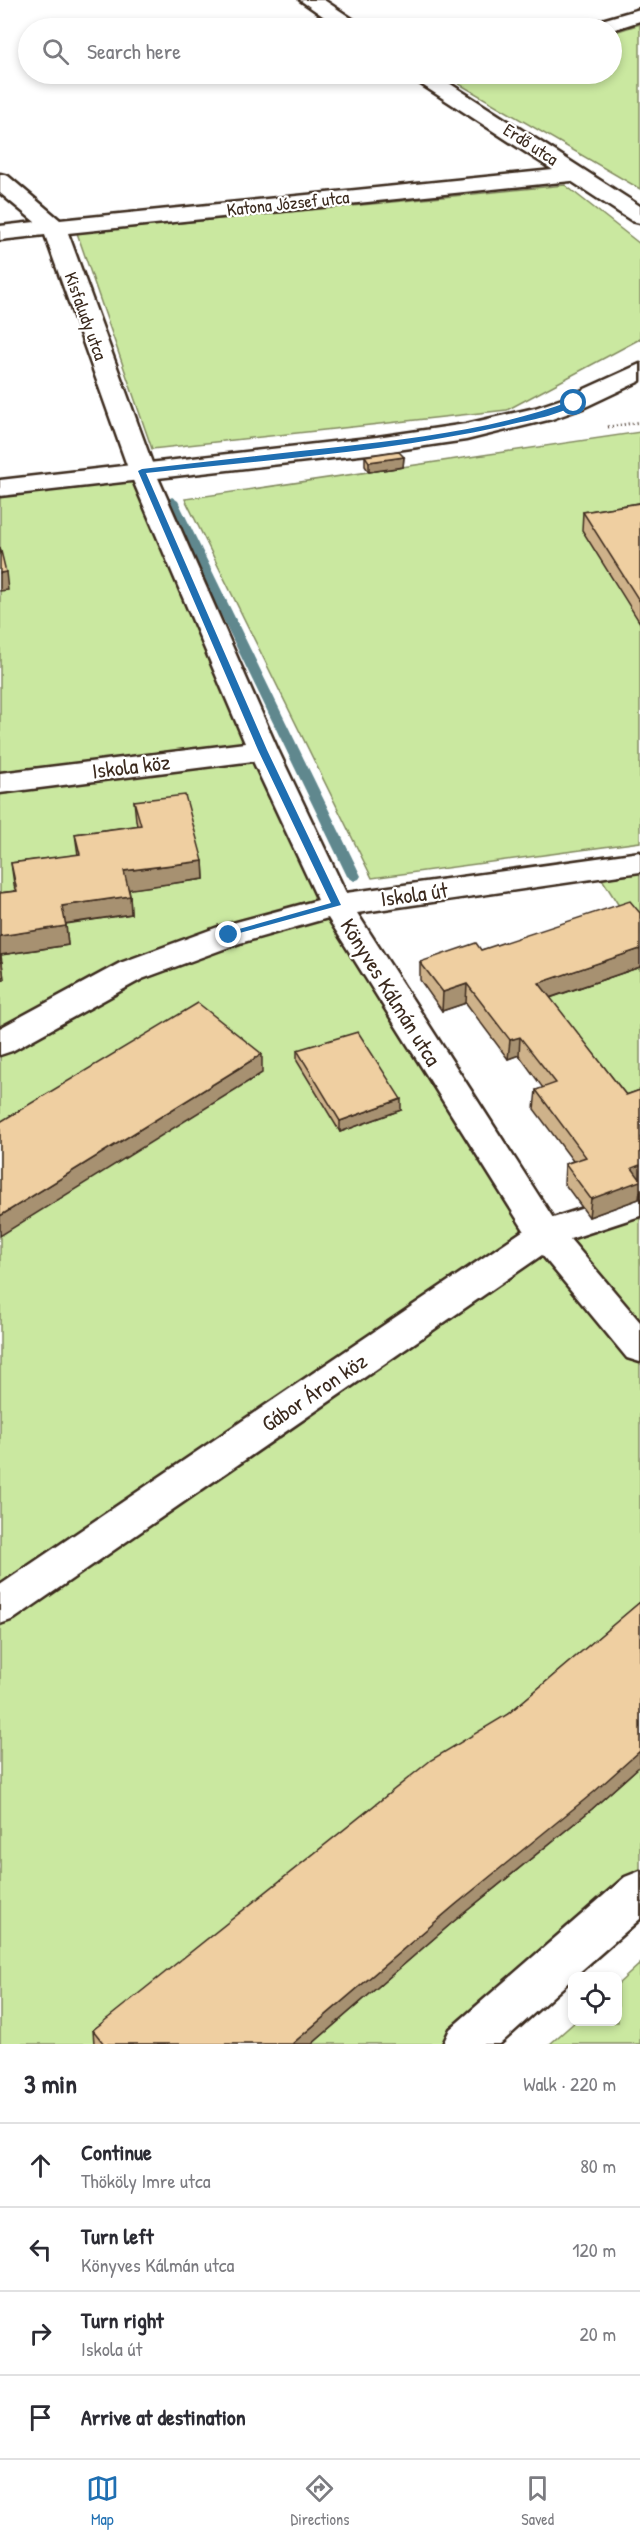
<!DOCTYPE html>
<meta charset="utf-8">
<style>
:root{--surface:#fff;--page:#f2f2f3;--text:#2b2b33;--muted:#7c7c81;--line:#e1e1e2;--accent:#1f6fb2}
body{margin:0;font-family:"Patrick Hand",sans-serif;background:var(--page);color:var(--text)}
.controls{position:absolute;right:18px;bottom:18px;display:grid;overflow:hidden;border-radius:12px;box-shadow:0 3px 9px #0003}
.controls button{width:54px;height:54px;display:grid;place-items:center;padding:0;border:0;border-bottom:2px solid var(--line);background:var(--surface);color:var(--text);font:30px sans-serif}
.stop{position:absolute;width:18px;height:18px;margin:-14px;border:4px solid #1f6fb2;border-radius:50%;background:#fff}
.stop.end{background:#1f6fb2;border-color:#fff;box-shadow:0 2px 6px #0008}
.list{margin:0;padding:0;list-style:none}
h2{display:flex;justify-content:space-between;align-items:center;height:78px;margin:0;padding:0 24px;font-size:26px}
h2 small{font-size:20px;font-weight:400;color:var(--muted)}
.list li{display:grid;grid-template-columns:39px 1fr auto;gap:18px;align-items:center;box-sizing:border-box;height:84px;padding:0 24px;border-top:2px solid var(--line)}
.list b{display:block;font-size:22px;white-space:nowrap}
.list p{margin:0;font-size:20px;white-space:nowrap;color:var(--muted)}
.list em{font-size:20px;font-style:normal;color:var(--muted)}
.icon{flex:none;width:33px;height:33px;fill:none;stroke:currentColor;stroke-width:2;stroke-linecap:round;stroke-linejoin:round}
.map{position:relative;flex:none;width:640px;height:2044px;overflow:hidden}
.search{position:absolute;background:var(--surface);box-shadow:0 3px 9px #0003;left:18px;right:18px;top:18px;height:66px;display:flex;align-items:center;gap:15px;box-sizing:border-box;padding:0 21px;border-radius:33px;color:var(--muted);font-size:22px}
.sheet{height:414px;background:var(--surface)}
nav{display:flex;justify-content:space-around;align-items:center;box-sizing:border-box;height:84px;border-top:2px solid var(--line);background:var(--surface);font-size:16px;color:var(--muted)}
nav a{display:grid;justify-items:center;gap:3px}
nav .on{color:var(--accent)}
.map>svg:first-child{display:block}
</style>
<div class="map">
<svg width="640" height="2044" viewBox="0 0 640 2044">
<rect width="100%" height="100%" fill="#fff"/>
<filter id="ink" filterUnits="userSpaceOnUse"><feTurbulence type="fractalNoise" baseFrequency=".0167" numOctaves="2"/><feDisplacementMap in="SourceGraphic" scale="12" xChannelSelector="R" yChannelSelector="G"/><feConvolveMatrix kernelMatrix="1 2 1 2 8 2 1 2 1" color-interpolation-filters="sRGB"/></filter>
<g filter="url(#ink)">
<g fill="#cae8a0" stroke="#82895f" stroke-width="1.5">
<polygon points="640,24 640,189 454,81 480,74 612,74 612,33"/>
<polygon points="565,185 640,244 640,339 507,410 152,449 77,233"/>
<polygon points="640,432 640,842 372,878 185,499"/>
<polygon points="142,471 336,905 545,1234 640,1183 640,1891 466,2044 0,2044 0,488"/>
<polygon points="640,873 640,934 628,920 602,879"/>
<polygon points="640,967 640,1108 624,1114 537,1002"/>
<polygon points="640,1964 640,2044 550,2044 575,2022 618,2022 618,1984"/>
</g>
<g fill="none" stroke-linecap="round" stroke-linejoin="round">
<polygon fill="#61888e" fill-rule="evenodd" points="172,497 178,501 361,876 359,879 354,881 347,876 166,501"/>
<g stroke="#3b2a1e" stroke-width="5">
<g id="minor">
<polygon points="300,0 324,0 360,24 363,28 340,28"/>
<polygon points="640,9 640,21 612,30 585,28 588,24"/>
<polygon points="411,74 435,74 640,206 640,223 632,221 571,181 68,233 155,471 278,750 346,893 640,852 640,872 357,913 553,1218 640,1190 640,1216 570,1239 640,1322 640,1362 627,1358 542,1255 14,1619 0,1624 0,1585 524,1230 328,918 240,943 142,979 12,1051 0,1055 0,1028 120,963 218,927 318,900 253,761 0,793 0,773 245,743 129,471 45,235 0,240 0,226 35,222 0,193 0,174 8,176 60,220 553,170 413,79"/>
<polygon points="640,1871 640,1919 575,1976 572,1976 572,1979 500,2044 443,2044 450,2029 625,1877"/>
</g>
</g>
<g stroke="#3b2a1e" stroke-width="5">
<polygon id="tertiary" points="640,364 640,381 583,408 552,419 466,440 377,453 0,496 0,480 377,437 466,424 535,408 565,398"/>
</g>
<polyline stroke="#3b2a1e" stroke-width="3" stroke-dasharray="1 3" stroke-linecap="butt" points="608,427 640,422"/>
<use href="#minor" fill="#fff" fill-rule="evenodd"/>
<use href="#tertiary" fill="#fff" fill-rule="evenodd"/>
</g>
<g fill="#ceb28a" stroke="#3b2a1e" stroke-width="1.5">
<polygon points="365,456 404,457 403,467 369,472 365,466"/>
<polygon points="640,503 640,623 582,530 583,512"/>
<polygon points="134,801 203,861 204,879 129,889 130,896 131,914 66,924 68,945 1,955 4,980 0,981 0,893 15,891 11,863 78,855 75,834 137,826 136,820"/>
<polygon points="640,913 640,967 550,998 626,1095 640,1090 640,1190 639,1199 589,1217 564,1183 565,1164 573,1161 534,1109 536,1090 543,1088 519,1055 508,1059 466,1003 442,1011 420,980 420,962 481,950"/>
<polygon points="297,1050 401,1110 340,1132 297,1061"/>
<polygon points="640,1602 640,1766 592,1809 453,1922 312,2044 94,2044 93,2030 508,1714"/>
</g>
<g fill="#a79171" stroke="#3b2a1e" stroke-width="1.5">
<polygon points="404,457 403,467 369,472 369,462"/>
<polygon points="6,572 8,590 0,591 0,573"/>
<polygon points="203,861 204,879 125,890 124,871"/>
<polygon points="130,896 131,914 63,924 62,906"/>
<polygon points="66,926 68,945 0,955 0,936"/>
<polygon points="640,949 640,967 537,1002 539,983"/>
<polygon points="0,962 2,962 4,980 0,981"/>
<polygon points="467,984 466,1003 442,1011 443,992"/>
<polygon points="520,1037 519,1055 508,1059 510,1040"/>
<polygon points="262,1054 262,1073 0,1236 0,1216"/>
<polygon points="401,1099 401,1110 340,1132 340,1121"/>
<polygon points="640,1165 640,1190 639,1199 589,1217 591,1199 632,1168"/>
<polygon points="640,1751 640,1766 592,1809 453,1922 312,2044 292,2044 455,1905"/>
</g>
<g fill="#efcfa1" stroke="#3b2a1e" stroke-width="1.5">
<polygon points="398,451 404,457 369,462 365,456"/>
<polygon points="640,503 640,602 583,512"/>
<polygon points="0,547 6,572 0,573"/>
<polygon points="185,795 203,861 124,871 130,896 62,906 66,926 0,936 0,893 17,891 11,863 80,854 75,834 141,825 134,801"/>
<polygon points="630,901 640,913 640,949 539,983 626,1095 640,1090 640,1165 632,1168 640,1179 640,1181 591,1199 565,1164 586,1157 536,1090 556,1083 520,1037 510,1040 467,984 443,992 420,962 476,943 481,950"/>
<polygon points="198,1003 262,1054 0,1216 0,1122"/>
<polygon points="358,1032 401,1099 340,1121 297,1050"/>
<polygon points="640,1602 640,1751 594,1792 455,1905 292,2044 104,2044 93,2030 431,1760 508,1714"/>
</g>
</g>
<path fill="#1f6fb2" d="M571,401L577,403C558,417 527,420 504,426C387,452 265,460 146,473L267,750L341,905L225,937V933L331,903L258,750L138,471L142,469C207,462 272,454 338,447C416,438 496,429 571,401Z"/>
<g text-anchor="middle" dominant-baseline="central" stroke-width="4.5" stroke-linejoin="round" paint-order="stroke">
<g font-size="18" fill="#3b2a1e" stroke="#fff">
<text transform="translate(531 144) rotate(33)">Erdő utca</text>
<text transform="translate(288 203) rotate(-6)">Katona József utca</text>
<text transform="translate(86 316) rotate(70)">Kisfaludy utca</text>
</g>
<g font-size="22" fill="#3b2a1e" stroke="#fff">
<text transform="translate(131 766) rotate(-7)">Iskola köz</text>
<text transform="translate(414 894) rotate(-8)">Iskola út</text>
<text transform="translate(391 992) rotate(58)">Könyves Kálmán utca</text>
<text transform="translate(314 1392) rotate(-34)">Gábor Áron köz</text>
</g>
</g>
</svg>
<div class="controls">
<button><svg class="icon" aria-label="locate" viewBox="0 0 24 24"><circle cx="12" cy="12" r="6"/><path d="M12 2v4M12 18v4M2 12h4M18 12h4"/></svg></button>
</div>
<div class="stop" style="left:574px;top:403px"></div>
<div class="stop end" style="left:229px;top:935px"></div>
<div class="search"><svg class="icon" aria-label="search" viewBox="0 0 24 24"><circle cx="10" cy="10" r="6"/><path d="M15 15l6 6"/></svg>Search here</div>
</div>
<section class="sheet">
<h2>3 min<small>Walk · 220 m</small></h2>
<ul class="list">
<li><svg class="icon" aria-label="ahead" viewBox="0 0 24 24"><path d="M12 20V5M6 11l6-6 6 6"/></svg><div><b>Continue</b><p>Thököly Imre utca</p></div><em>80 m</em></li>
<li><svg class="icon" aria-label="left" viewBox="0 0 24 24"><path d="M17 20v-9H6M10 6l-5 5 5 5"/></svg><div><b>Turn left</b><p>Könyves Kálmán utca</p></div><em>120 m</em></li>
<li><svg class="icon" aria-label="right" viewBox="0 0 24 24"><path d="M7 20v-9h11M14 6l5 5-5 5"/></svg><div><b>Turn right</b><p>Iskola út</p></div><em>20 m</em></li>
<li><svg class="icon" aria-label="arrive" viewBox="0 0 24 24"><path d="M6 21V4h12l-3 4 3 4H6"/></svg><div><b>Arrive at destination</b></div></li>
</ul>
</section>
<nav>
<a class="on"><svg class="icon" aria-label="map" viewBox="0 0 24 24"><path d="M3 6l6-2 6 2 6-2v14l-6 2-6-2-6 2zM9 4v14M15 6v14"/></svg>Map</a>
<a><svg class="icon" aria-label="directions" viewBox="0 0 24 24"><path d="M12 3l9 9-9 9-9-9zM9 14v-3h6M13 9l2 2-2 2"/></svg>Directions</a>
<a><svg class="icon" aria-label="saved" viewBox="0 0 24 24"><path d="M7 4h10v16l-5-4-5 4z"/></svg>Saved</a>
</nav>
